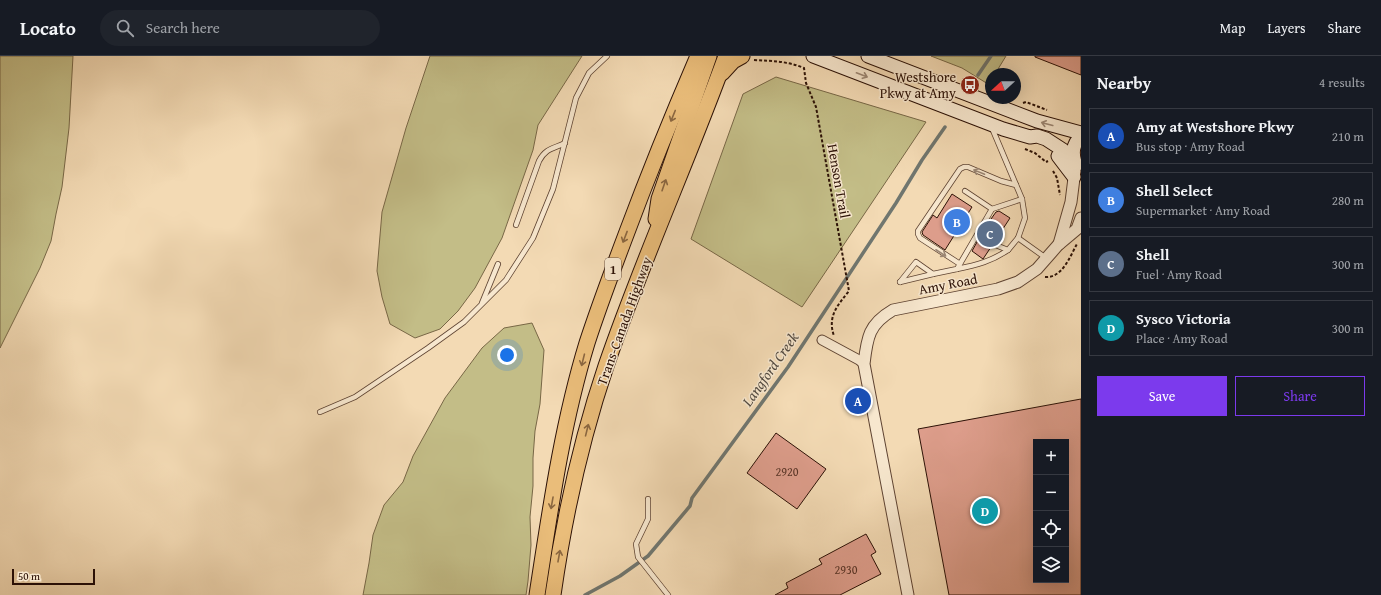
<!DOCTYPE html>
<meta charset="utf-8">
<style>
:root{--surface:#171b24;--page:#20242c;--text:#f1f3f6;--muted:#9ea1a6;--line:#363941;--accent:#7c3aed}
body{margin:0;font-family:"Gentium Book Plus",serif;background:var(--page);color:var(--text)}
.controls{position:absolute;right:12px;bottom:12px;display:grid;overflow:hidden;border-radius:0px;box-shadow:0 4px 16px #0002}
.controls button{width:36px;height:36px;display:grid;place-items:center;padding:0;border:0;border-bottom:1px solid var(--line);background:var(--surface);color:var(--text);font:20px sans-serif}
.compass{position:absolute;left:985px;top:12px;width:36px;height:36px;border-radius:50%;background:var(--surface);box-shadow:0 4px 16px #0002;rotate:249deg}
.scale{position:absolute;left:12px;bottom:10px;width:83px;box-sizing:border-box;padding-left:4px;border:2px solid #2c1106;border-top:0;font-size:11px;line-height:14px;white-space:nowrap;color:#2c1106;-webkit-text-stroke:3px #f7e7ce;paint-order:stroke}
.you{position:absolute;left:507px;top:299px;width:14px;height:14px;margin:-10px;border:3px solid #fff;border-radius:50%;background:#1a73e8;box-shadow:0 0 0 6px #1a73e833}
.badge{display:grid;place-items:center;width:26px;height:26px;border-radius:50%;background:var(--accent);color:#fff;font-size:13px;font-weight:700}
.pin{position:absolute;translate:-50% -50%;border:2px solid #fff;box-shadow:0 1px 4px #0006}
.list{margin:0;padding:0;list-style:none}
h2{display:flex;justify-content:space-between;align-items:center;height:52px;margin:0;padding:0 16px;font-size:17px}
h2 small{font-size:13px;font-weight:400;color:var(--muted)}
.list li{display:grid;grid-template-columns:26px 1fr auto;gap:12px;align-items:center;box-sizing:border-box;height:56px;margin:0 8px 8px;padding:0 8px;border:1px solid var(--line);border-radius:0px}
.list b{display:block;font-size:15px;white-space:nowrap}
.list p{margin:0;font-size:13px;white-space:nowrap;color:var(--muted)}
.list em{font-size:13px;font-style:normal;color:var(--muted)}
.actions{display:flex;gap:8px;padding:12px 16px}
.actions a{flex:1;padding:9px 0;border:1px solid var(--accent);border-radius:0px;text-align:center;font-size:14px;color:var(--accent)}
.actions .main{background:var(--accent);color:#fff}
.icon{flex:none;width:22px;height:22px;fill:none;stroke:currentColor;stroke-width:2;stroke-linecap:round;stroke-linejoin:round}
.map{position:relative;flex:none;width:1081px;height:539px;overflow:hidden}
header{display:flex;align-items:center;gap:24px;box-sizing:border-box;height:56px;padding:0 20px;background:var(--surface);border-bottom:1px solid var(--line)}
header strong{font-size:19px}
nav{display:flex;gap:22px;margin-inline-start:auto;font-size:14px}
.search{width:280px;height:36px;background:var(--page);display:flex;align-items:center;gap:10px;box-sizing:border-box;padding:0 14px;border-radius:22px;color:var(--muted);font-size:15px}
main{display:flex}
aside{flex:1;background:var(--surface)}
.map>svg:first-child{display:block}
</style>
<header>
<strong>Locato</strong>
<div class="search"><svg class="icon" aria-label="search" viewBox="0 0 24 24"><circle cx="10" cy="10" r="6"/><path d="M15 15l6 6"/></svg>Search here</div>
<nav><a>Map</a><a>Layers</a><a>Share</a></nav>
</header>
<main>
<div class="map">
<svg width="1081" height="539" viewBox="0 0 1081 539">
<rect width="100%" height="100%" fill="#f3dab4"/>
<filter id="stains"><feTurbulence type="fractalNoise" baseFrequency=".005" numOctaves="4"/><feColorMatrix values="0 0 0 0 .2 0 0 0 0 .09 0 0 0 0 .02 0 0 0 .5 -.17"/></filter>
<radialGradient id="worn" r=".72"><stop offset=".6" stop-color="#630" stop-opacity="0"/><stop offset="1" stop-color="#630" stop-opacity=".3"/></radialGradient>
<g fill="#c3bd87" stroke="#786746">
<polygon points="0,0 73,0 69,72 62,131 56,158 51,185 40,212 0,292"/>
<polygon points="430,0 582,0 538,69 533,94 502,182 475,232 458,255 440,273 415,282 390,268 382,241 377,215 382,156 406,72"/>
<polygon points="931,0 1006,0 995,18 991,18 991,24 988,28 962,12"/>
<polygon points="776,21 926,66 802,251 691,183 743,38"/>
<polygon points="532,267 544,294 540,348 535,375 533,402 533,430 530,461 531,489 528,525 526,539 363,539 369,507 373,479 384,449 403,426 413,400 445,342 482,292 504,272"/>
</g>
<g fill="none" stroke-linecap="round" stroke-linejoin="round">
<g stroke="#70766f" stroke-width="3.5">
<polyline points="978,19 991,0"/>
<polyline points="585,539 620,520 648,500 690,450 692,442 788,311 896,147 922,104 945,71"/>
</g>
</g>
<g fill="#dd9d8b" stroke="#2c1106" fill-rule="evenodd">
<polygon points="1035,0 1081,0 1081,19 1035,1"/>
<polygon points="952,138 972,151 945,194 923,179 922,176 933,159 937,162"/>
<polygon points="999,155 1010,162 995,185 992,184 990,186 991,191 983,203 972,195 986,170 996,156"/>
<path d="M1081,343V539H949L918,373ZM1036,386H1066V524H1036Z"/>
<polygon points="776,377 826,413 797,453 747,417"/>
<polygon points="866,478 876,496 871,499 881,518 840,539 775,539 788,532 786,527 822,508 819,503"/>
</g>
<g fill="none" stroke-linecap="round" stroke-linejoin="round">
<g stroke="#5e4332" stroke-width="6">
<g id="service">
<polyline points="992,72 1022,143 1025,162 1018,182"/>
<polyline points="992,153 1022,143"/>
<path d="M516,169L539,105C546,92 553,93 565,87"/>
<polyline points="993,188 1008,194 1018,182 1046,202"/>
<polyline points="960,208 920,182 918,178 918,175 960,113 964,111 968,111 1001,125 1016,129"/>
<path d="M957,213C977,209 992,205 1008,194"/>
<polyline points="900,226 916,206 933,218 957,213 992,153 965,135"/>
<polyline points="900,226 933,218"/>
<polyline points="482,247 498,208"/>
<polyline points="320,356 355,341 428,292 464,266 506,224 533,182 553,133 576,42 589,17 607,0"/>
<polyline points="648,443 648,463 636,488 638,501 668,539"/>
</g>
</g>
<g stroke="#5e4332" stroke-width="11">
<polyline id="minor" points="822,284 859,304 864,308"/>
</g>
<g stroke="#5e4332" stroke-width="13">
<g id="tertiary">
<polyline points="1059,188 1071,146 1075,114"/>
<path d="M908,539L864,308C867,281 869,268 893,254L998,233L1018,226L1037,213L1058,189L1077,173L1081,162"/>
</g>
</g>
<g stroke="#2c1106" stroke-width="15">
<g id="secondary">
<polyline points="813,0 1003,73 1030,81 1037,80 1046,83 1063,94 1075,107"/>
<polyline points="868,0 1037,65 1081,77"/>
<polyline points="1058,100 1074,121"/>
<path d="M1076,109C1072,99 1072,88 1081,81"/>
</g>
</g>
<g stroke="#2c1106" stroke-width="17">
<g id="trunk">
<polyline points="722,17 733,5 742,0"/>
<polyline points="656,163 659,143 709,0"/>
<path d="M537,539C550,455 562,369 587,287C599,250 613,213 627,176C649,117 673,58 698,0"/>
<path d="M553,539C564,462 581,384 606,310C642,205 688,104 726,0"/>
</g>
</g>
<g stroke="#2c1106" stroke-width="2" stroke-dasharray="3 2" stroke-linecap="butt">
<path d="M754,4C772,5 787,5 804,12L806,27L816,51L849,235C838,249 827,260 834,280"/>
<polyline points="1023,47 1026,46 1047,54"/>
<polyline points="1025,93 1035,97 1046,106 1048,105"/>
<polyline points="1053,115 1057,122 1060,139"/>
<path d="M1045,221C1063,222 1070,200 1077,188"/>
</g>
<use href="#service" stroke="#f7e7ce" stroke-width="4.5"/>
<use href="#minor" stroke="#f7e7ce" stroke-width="9"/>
<use href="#tertiary" stroke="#f7e7ce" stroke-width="11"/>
<use href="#secondary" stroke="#f7e7ce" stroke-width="13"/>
<use href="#trunk" stroke="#eabd7a" stroke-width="15"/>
</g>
<defs><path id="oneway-shaft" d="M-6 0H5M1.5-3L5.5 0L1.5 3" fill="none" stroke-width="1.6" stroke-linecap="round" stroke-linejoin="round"/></defs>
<g stroke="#9c8774">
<use href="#oneway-shaft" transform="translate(862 19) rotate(21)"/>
<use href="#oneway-shaft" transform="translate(1047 68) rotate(-165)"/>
<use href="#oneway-shaft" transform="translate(979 116) rotate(-158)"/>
<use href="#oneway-shaft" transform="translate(941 197) rotate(33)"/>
</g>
<g stroke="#8b6740">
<use href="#oneway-shaft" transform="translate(673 60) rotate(112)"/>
<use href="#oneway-shaft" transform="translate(664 129) rotate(-71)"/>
<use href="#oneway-shaft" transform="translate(625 181) rotate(111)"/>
<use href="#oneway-shaft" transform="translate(583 304) rotate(104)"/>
<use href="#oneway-shaft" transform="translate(587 374) rotate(-76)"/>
<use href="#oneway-shaft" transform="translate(552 447) rotate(100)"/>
<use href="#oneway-shaft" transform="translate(559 500) rotate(-80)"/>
</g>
<defs>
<g id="bus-disc" transform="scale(1)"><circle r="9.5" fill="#8f2418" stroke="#f7e7ce"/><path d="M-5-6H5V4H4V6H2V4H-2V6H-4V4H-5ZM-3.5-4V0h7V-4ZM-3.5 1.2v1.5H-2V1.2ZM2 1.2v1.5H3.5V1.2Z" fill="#fff"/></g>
</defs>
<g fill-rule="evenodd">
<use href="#bus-disc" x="970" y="29"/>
</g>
<g text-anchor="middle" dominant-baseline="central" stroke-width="3" stroke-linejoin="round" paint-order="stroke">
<g font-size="12" fill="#583427">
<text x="787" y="415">2920</text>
<text x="846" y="513">2930</text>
</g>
<rect fill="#f7e7ce" stroke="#695142" stroke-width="1" x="605" y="202" width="16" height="22" rx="3"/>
<g font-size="13" font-weight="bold" fill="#2c1106">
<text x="613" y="213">1</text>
</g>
<g font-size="14" fill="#2c1106" stroke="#f7e7ce" text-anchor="end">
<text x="956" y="21">Westshore<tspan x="956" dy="16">Pkwy at Amy</tspan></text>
</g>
<g font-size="14" fill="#2c1106" stroke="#f7e7ce">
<text transform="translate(839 125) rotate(80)">Henson Trail</text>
<text transform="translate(948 228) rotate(-11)">Amy Road</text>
<text transform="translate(624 265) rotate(-70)">Trans-Canada Highway</text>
</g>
<g font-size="15" font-style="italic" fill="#544c43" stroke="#f7e7ce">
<text transform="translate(770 313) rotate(-55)">Langford Creek</text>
</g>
</g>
<rect width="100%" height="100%" filter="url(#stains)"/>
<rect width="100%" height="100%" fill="url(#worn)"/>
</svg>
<div class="controls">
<button>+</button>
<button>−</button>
<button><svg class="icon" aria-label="locate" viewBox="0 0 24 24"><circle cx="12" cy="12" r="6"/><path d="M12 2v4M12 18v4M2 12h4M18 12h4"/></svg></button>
<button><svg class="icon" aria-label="layers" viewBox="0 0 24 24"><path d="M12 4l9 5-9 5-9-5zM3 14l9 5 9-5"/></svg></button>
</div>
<svg class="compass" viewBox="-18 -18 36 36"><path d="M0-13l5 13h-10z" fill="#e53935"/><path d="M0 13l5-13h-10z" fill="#9ea1a6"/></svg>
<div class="scale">50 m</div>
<div class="you"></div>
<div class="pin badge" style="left:858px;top:345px;background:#1a4fb4">A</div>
<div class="pin badge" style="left:957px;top:166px;background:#3f7fe0">B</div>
<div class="pin badge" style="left:990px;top:178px;background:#5c6f8a">C</div>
<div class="pin badge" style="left:985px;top:455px;background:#0f9aa8">D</div>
</div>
<aside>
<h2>Nearby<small>4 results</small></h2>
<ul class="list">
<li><span class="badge" style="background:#1a4fb4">A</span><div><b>Amy at Westshore Pkwy</b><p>Bus stop · Amy Road</p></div><em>210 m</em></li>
<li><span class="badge" style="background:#3f7fe0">B</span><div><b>Shell Select</b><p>Supermarket · Amy Road</p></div><em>280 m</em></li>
<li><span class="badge" style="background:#5c6f8a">C</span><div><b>Shell</b><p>Fuel · Amy Road</p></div><em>300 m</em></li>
<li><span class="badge" style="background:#0f9aa8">D</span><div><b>Sysco Victoria</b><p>Place · Amy Road</p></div><em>300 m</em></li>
</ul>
<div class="actions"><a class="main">Save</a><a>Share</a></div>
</aside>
</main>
